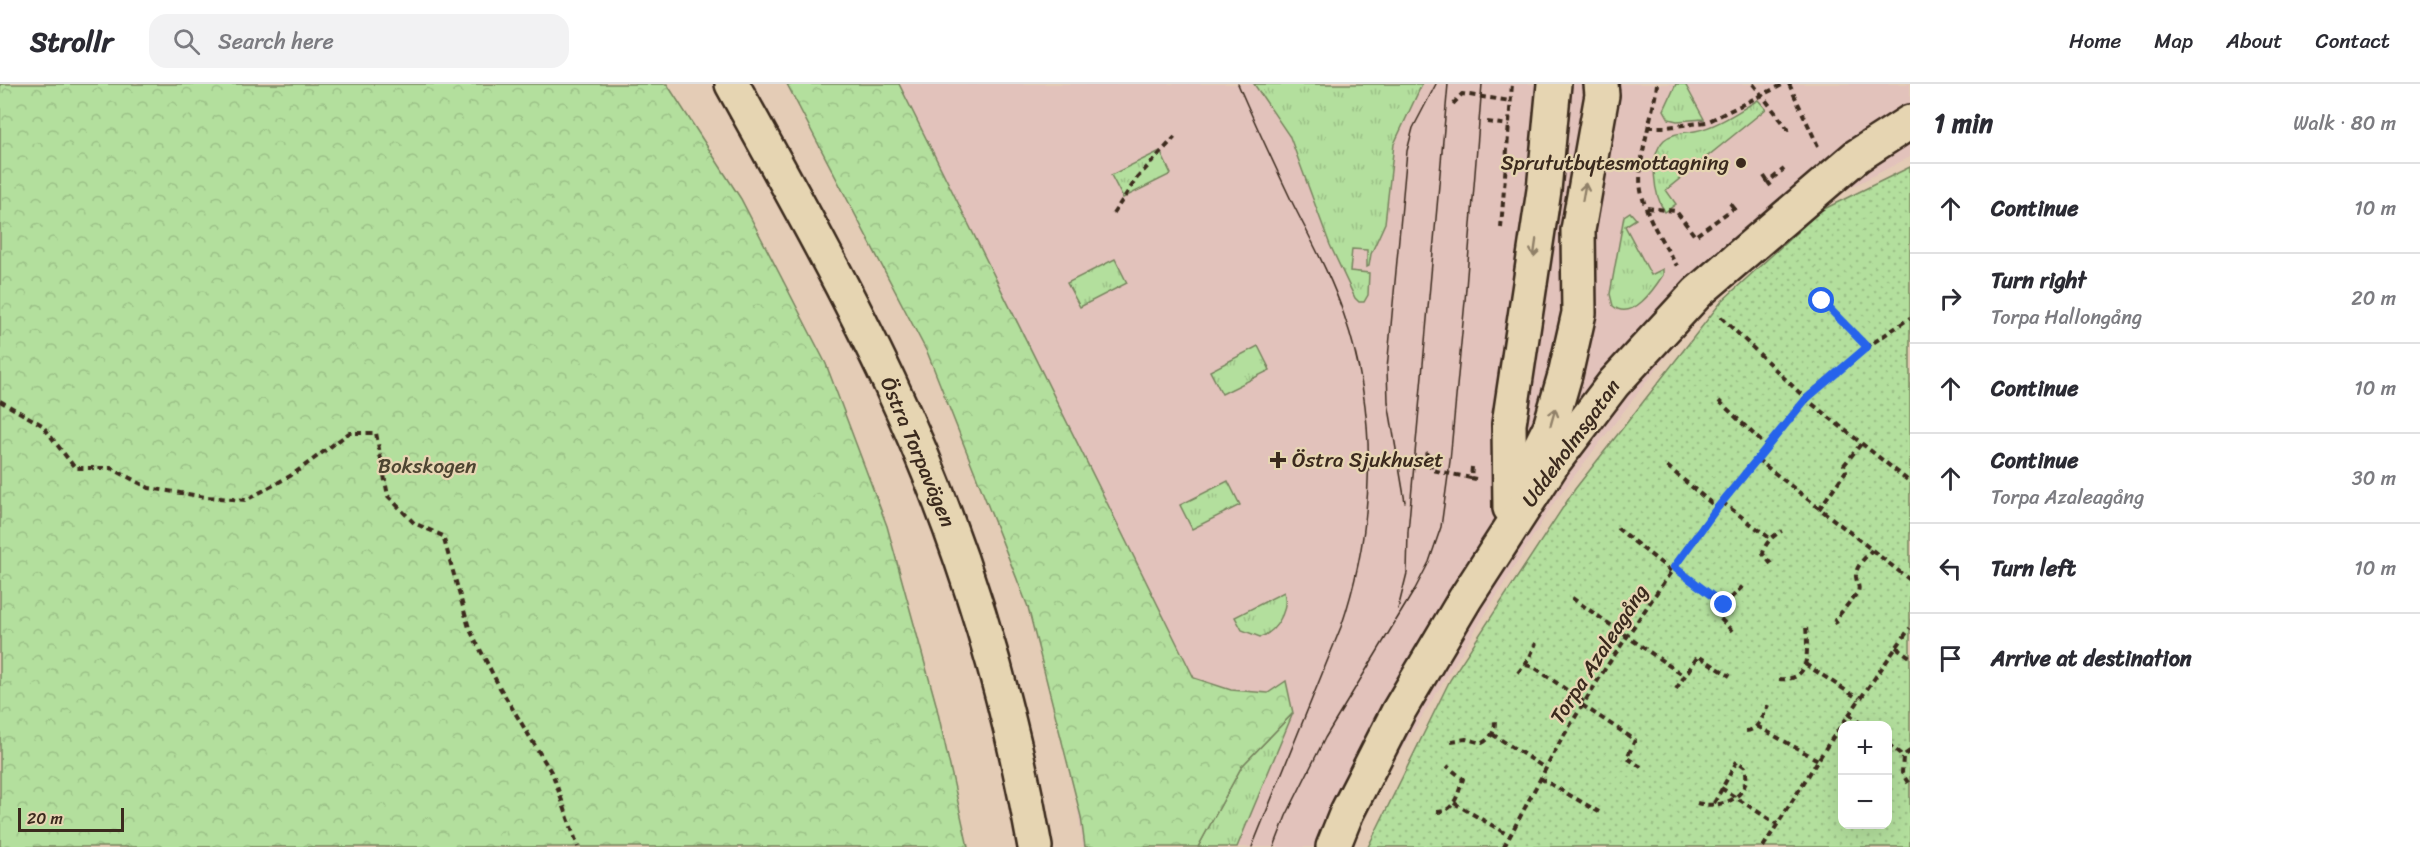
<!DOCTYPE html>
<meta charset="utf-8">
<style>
:root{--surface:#fff;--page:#f2f2f3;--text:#2b2b33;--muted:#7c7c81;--line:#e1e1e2}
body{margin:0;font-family:Sriracha,sans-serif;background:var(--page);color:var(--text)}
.controls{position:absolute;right:18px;bottom:18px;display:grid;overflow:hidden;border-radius:12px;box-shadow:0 6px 24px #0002}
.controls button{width:54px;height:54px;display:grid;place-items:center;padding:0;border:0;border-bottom:2px solid var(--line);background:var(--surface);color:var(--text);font:30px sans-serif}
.scale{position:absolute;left:18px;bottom:15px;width:106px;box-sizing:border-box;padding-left:6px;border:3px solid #3b2a1e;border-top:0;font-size:16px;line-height:21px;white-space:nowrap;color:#3b2a1e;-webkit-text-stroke:4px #e6d5b2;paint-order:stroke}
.stop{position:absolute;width:18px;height:18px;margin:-14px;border:4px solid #2563eb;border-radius:50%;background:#fff}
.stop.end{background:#2563eb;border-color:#fff;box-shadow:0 2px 6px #0008}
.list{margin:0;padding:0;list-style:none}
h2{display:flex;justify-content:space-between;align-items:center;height:78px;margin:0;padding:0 24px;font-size:26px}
h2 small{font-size:20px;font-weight:400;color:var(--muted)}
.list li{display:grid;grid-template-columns:39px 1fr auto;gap:18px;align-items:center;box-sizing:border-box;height:90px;padding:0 24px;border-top:2px solid var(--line)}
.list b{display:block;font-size:22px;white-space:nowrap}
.list p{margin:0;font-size:20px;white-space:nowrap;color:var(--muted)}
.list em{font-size:20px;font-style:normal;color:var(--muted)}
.icon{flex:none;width:33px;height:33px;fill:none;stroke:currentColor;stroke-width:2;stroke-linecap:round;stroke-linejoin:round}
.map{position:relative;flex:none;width:1910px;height:763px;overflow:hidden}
header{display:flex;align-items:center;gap:36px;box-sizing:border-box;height:84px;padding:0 30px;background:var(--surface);border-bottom:2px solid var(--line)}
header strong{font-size:28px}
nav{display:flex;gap:33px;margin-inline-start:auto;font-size:21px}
.search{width:420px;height:54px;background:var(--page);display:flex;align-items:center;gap:15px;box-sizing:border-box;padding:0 21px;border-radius:18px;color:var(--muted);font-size:22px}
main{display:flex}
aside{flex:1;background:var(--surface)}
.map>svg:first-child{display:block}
</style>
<header>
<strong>Strollr</strong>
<div class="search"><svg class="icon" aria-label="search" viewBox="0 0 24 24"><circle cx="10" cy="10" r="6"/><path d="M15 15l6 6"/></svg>Search here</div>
<nav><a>Home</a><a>Map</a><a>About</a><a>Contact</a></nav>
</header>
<main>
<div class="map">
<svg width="1910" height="763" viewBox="0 0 1910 763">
<defs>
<pattern id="grass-tufts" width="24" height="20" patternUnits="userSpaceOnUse" patternTransform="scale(1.5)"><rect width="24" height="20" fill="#b3df9d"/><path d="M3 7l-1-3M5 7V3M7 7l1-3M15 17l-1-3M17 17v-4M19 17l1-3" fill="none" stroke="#9bc087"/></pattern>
<pattern id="forest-crowns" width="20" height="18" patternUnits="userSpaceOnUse" patternTransform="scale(1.5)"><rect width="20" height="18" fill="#b3df9d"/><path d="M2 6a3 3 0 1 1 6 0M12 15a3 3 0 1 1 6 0" fill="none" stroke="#9bc087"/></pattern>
<pattern id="garden-dots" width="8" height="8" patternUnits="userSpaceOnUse" patternTransform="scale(1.5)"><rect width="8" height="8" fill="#b3df9d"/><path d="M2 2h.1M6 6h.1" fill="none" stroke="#9bc087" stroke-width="1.8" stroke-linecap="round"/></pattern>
</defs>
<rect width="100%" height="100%" fill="#e4ccb6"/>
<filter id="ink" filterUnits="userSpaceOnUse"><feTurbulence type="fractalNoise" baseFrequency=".0167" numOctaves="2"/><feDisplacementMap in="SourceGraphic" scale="12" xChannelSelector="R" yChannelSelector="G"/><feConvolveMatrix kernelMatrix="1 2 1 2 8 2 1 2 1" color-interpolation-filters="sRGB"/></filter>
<g filter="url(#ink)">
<polygon fill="#e2c2bb" points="787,0 1910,0 1910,73 1822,118 1778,152 1694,236 1555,417 1371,715 1352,763 1083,763 1077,720 1028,523 928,270"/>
<g fill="url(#grass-tufts)" stroke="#77845e" stroke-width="1.5">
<polygon points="1254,0 1422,0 1394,60 1385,139 1371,170 1369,182 1367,183 1367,166 1352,165 1350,187 1369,189 1368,211 1364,218 1359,218 1355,214 1330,161 1290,53"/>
<polygon points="1676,0 1685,0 1704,35 1677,37 1669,35 1664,26"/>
<path d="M1758,16L1766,25L1666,106L1676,120L1665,128C1654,112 1648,72 1664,56C1672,49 1684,49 1695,47C1717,43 1739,27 1758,16Z"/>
<polygon points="1160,67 1171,90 1123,114 1111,91"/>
<path d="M1630,128L1636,135L1625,142L1651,191L1663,185V191C1654,205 1632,238 1613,222L1610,210L1624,132Z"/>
<polygon points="1115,175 1127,199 1080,223 1067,199"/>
<polygon points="1258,262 1270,286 1222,310 1210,287"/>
<polygon points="1228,397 1240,421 1192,445 1180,421"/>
<path d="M1284,508C1289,525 1277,548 1260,553L1242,546L1235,533Z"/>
<polygon points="1293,629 1237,763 1198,763 1242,682"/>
</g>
<g fill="url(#forest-crowns)" stroke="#77845e" stroke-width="1.5">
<polygon points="0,0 667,0 741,115 826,280 887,442 936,620 968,763 0,763"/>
<polygon points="787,0 899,0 1194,594 1231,606 1268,609 1286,597 1293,629 1242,682 1198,763 1085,763 1081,733 1028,523 928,270"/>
</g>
<path fill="url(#garden-dots)" stroke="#77845e" stroke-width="1.5" fill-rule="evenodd" d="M1910,83V763H1368L1450,596L1575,405L1722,217L1820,127ZM1842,642H1888V740H1842Z"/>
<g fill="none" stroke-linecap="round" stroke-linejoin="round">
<g stroke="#3b2a1e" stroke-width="38">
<g id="minor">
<path d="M732,0C786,98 841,195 889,297C958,445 1007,602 1035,763"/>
<polyline points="1529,385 1550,343 1565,291 1579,229 1578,146 1602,11 1601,0"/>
<polyline points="1510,424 1509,340 1544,106 1554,0"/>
<polyline points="1333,763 1347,728 1398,628 1465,515 1553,379 1614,299 1698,208 1857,72 1910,38"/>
</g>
</g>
<g stroke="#3b2a1e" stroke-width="4" stroke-dasharray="6 4.5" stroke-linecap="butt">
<path d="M1657,0C1654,30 1634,82 1642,111C1648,136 1664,160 1677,182"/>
<polyline points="1753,0 1788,45 1784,48"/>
<polyline points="1789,0 1818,62"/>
<polyline points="1453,20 1462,10 1511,17"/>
<polyline points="1487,38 1509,41"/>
<polyline points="1648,43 1667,43 1707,38 1784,0"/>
<polyline points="1764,92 1768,98"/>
<polyline points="1771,102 1768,98 1784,85"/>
<polyline points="1730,119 1734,124"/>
<polyline points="1647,124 1676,127 1695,152 1734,124 1738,129"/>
<polyline points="1113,130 1137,94 1175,53"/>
<polyline points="1501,144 1512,0"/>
<polyline points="1822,217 1867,263"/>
<polyline points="1721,233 1806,315 1910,398"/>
<polyline points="0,317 42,341 75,384 111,384 149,404 206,413 246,416 292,391 349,349 376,349 388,412 414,439 443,452 469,544 500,604 553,691 578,763"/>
<polyline points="1719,317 1767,363"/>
<polyline points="1426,368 1432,386 1471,394"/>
<polyline points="1757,375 1910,496"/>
<polyline points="1667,382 1717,424"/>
<polyline points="1472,383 1471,394 1476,395"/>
<polyline points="1722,418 1771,455"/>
<polyline points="1819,425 1846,387 1844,381 1861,360"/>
<polyline points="1617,444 1671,487"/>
<path d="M1771,480L1763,470C1764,460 1773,451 1782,447"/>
<polyline points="1674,483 1724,521"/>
<polyline points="1572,514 1684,592"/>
<path d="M1837,540L1835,536L1858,508C1860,501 1857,500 1856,493C1855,482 1866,473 1872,466"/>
<polyline points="1732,547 1719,533 1721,524 1743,502"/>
<polyline points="1896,563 1910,573"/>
<polyline points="1805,580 1859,615"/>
<polyline points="1526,581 1534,583 1584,618"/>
<polyline points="1518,589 1529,575 1536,559"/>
<path d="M1779,595C1813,598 1807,564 1806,541"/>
<polyline points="1676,605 1698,572 1730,592"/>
<polyline points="1582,621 1635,656 1627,674 1641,683"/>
<polyline points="1849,630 1864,642"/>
<polyline points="1757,642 1818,676"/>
<path d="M1746,647C1759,646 1763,632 1768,621"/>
<polyline points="1492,650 1545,684"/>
<path d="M1451,657L1466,655L1482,659C1492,654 1497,644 1494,633"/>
<polyline points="1888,660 1903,672"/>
<polyline points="1910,667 1903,672 1902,689 1910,702"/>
<polyline points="1540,694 1599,728"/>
<polyline points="1721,704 1777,740"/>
<polyline points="1454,719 1510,752"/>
<path d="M1697,719C1721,726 1753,713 1745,683L1737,677L1713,721"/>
<path d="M1437,728C1455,728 1458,709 1463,695L1447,682"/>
<polyline points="1504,763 1561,656 1605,585 1666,495 1714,428 1806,315 1867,263 1910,234"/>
<polyline points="1763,763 1829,659 1910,544"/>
</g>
<use href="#minor" stroke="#e6d5b2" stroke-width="33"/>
<g stroke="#3b2a1e" stroke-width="1.5">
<path d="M1238,0C1255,40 1274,80 1293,120C1311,156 1331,192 1344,231C1379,332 1375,443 1341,543L1252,763"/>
<polyline points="1405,418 1388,318 1387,285 1407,67 1413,44 1436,0"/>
<polyline points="1398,525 1407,489 1408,448 1448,0"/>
<polyline points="1274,763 1286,732 1325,654 1415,505 1429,478 1441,443 1450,377 1465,217 1482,0"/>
</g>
</g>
<defs><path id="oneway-shaft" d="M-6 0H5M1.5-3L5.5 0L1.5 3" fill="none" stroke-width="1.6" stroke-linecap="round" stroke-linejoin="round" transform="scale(1.5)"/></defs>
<g stroke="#908068">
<use href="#oneway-shaft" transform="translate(1584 108) rotate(-80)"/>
<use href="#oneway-shaft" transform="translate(1535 164) rotate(98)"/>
<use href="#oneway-shaft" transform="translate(1553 333) rotate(-74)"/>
</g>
</g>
<g fill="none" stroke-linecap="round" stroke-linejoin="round" filter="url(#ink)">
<polyline stroke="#2563eb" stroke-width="8" points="1724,521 1674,483 1714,428 1806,315 1867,263 1822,217"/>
</g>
<g fill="#3b2a1e" stroke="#e6d5b2" stroke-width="2">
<circle cx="1741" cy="79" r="6"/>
<path d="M1275 367h6v6h6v6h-6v6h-6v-6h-6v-6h6z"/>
</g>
<g text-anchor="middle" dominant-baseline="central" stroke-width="4.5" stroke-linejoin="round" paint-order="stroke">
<g font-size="21" fill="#3b2a1e" stroke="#e6d5b2" text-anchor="end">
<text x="1729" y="79">Sprututbytesmottagning</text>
<text x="1292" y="376" text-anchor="start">Östra Sjukhuset</text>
</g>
<g font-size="21" fill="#3b2a1e" stroke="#e6d5b2">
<text transform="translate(1571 359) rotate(-54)">Uddeholmsgatan</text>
<text transform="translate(918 368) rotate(67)">Östra Torpavägen</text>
<text transform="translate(1599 570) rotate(-57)">Torpa Azaleagång</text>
</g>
<g font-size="21" fill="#4d4531" stroke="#e6d5b2">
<text x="427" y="382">Bokskogen</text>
</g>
</g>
</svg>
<div class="controls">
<button>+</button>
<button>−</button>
</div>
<div class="scale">20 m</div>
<div class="stop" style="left:1822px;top:217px"></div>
<div class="stop end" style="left:1724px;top:521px"></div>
</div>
<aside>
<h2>1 min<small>Walk · 80 m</small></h2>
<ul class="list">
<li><svg class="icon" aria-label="ahead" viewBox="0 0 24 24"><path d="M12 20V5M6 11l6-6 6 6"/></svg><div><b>Continue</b></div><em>10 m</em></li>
<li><svg class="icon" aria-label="right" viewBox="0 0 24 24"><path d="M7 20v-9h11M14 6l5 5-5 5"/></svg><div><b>Turn right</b><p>Torpa Hallongång</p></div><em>20 m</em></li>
<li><svg class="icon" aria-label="ahead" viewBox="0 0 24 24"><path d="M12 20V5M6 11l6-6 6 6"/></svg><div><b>Continue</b></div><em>10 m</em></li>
<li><svg class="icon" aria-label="ahead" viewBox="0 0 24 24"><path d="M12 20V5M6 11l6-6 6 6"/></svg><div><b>Continue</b><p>Torpa Azaleagång</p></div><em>30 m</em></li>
<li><svg class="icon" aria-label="left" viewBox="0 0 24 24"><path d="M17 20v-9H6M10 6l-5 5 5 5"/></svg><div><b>Turn left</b></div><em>10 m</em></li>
<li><svg class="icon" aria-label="arrive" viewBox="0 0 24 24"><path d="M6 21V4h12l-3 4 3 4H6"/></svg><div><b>Arrive at destination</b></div></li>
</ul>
</aside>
</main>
